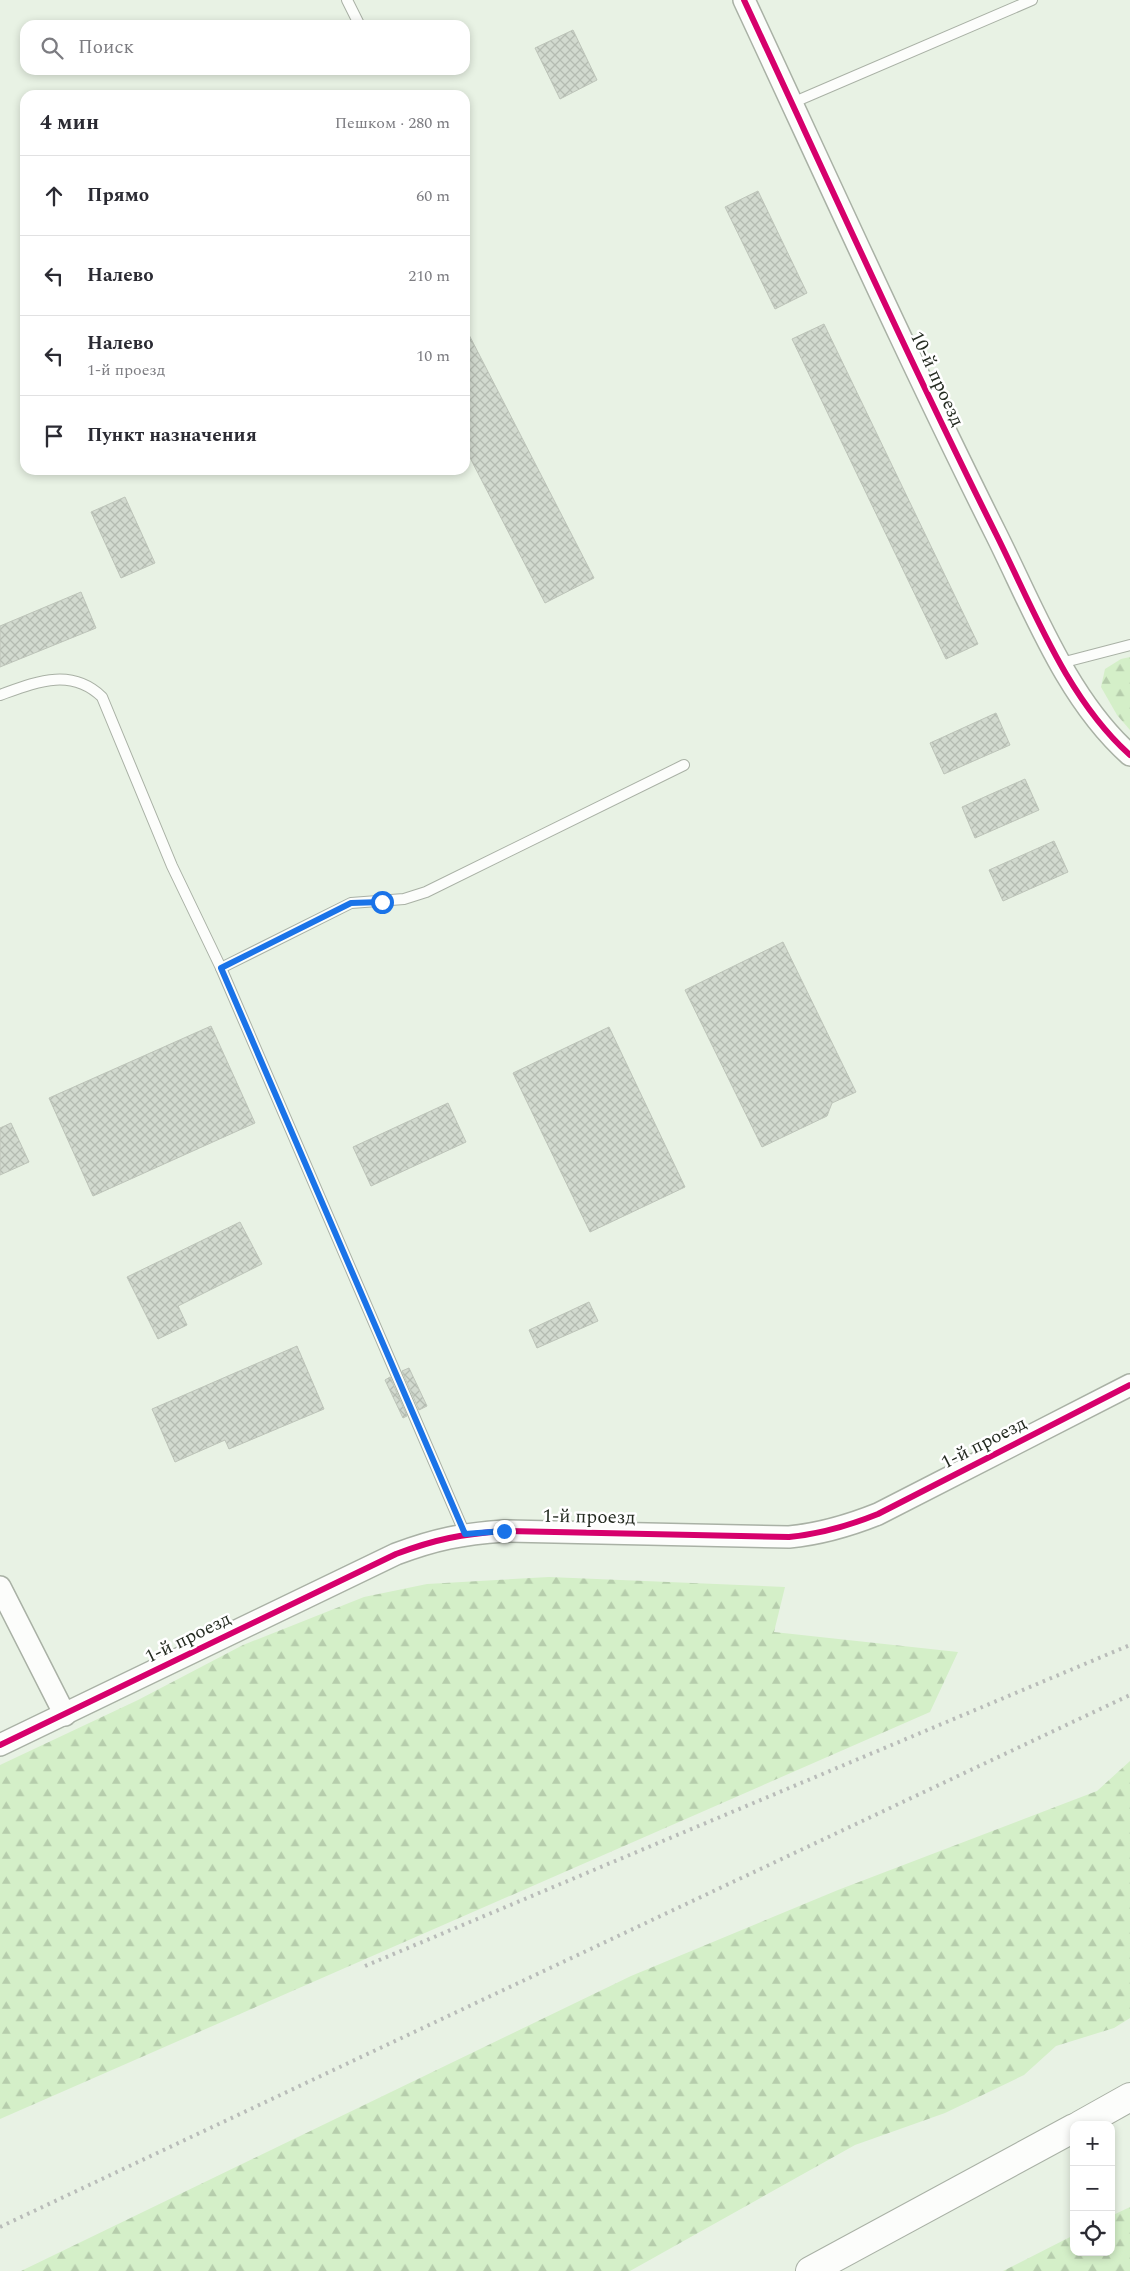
<!DOCTYPE html>
<html lang="ru">
<meta charset="utf-8">
<style>
:root{--surface:#fff;--page:#f7f7f7;--text:#2b2b33;--muted:#7c7c81;--line:#e1e1e2}
body{margin:0;font-family:Spectral,serif;background:var(--page);color:var(--text)}
.controls{position:absolute;right:15px;bottom:15px;display:grid;overflow:hidden;border-radius:10px;box-shadow:0 2px 8px #0003}
.controls button{width:45px;height:45px;display:grid;place-items:center;padding:0;border:0;border-bottom:1px solid var(--line);background:var(--surface);color:var(--text);font:25px sans-serif}
.stop{position:absolute;width:15px;height:15px;margin:-11px;border:4px solid #1a73e8;border-radius:50%;background:#fff}
.stop.end{background:#1a73e8;border-color:#fff;box-shadow:0 1px 5px #0008}
.list{margin:0;padding:0;list-style:none}
h2{display:flex;justify-content:space-between;align-items:center;height:65px;margin:0;padding:0 20px;font-size:21px}
h2 small{font-size:16px;font-weight:400;color:var(--muted)}
.list li{display:grid;grid-template-columns:32px 1fr auto;gap:15px;align-items:center;box-sizing:border-box;height:80px;padding:0 20px;border-top:1px solid var(--line)}
.list b{display:block;font-size:19px;white-space:nowrap}
.list p{margin:0;font-size:16px;white-space:nowrap;color:var(--muted)}
.list em{font-size:16px;font-style:normal;color:var(--muted)}
.icon{flex:none;width:28px;height:28px;fill:none;stroke:currentColor;stroke-width:2;stroke-linecap:round;stroke-linejoin:round}
.map{position:relative;flex:none;width:1130px;height:2271px;overflow:hidden}
.search{position:absolute;background:var(--surface);box-shadow:0 2px 8px #0003;left:20px;top:20px;width:450px;height:55px;display:flex;align-items:center;gap:12px;box-sizing:border-box;padding:0 18px;border-radius:15px;color:var(--muted);font-size:19px}
.panel{position:absolute;background:var(--surface);box-shadow:0 2px 8px #0003;left:20px;top:90px;width:450px;height:385px;border-radius:15px}
.map>svg:first-child{display:block}
</style>
<div class="map">
<svg width="1130" height="2271" viewBox="0 0 1130 2271">
<defs>
<pattern id="forest-firs" width="22" height="20" patternUnits="userSpaceOnUse" patternTransform="scale(1.25)"><rect width="22" height="20" fill="#d4efc8"/><path d="M5 1l3.5 6h-7zM16 11l3.5 6h-7z" fill="#b6cdac"/></pattern>
<pattern id="building-cross-hatch" width="8" height="8" patternUnits="userSpaceOnUse" patternTransform="scale(1.25)"><rect width="8" height="8" fill="#d2dacf"/><path d="M0 0l8 8M0 8l8-8" fill="none" stroke="#b4bbb1"/></pattern>
</defs>
<rect width="100%" height="100%" fill="#e8f2e4"/>
<g fill="url(#forest-firs)">
<polygon points="1130,657 1130,730 1117,715 1101,687 1105,669 1121,659"/>
<polygon points="549,1577 785,1587 774,1632 958,1652 930,1712 0,2119 0,1765 138,1700 243,1645 364,1597 427,1584"/>
<polygon points="1130,1761 1130,2018 1114,2028 1056,2046 1024,2075 945,2113 855,2145 630,2271 21,2271 631,1976 838,1890 1097,1791"/>
<polygon points="1130,2207 1130,2271 1003,2271 1074,2235 1074,2252 1111,2252 1111,2216"/>
</g>
<g fill="url(#building-cross-hatch)" stroke="#bdc4b9">
<polygon points="573,30 597,80 560,99 535,48"/>
<polygon points="758,191 807,293 775,309 725,207"/>
<polygon points="824,324 978,644 946,659 792,339"/>
<polygon points="465,327 594,578 545,603 465,448"/>
<polygon points="125,497 155,563 121,578 91,512"/>
<polygon points="81,592 96,628 0,667 0,626"/>
<polygon points="996,713 1010,745 944,774 930,743"/>
<polygon points="1025,779 1039,810 975,838 962,807"/>
<polygon points="1054,841 1068,872 1003,901 989,870"/>
<polygon points="783,942 856,1092 832,1103 827,1116 762,1147 685,990"/>
<polygon points="211,1026 255,1123 93,1196 49,1098"/>
<polygon points="609,1027 685,1187 590,1232 513,1073"/>
<polygon points="448,1103 466,1142 371,1186 353,1147"/>
<polygon points="11,1123 29,1162 0,1175 0,1128"/>
<polygon points="240,1222 262,1264 178,1306 187,1325 158,1339 127,1277"/>
<polygon points="589,1302 598,1321 537,1348 529,1330"/>
<polygon points="297,1346 324,1409 229,1449 225,1440 175,1462 152,1409"/>
<polygon points="409,1368 427,1406 419,1410 402,1371"/>
<polygon points="390,1377 407,1416 403,1418 385,1380"/>
</g>
<g fill="none" stroke-linecap="round" stroke-linejoin="round">
<g stroke="#a9b1a5" stroke-width="12">
<g id="service">
<polyline points="347,0 359,24"/>
<polyline points="792,103 1032,0"/>
<polyline points="1061,663 1130,645"/>
<path d="M0,695C36,682 71,667 102,697L172,866L221,968"/>
<polyline points="465,1534 221,968 351,903 404,899 426,892 684,765"/>
</g>
</g>
<g stroke="#a9b1a5" stroke-width="24">
<g id="minor">
<path d="M744,0C827,178 908,358 996,534C1033,608 1067,699 1130,755"/>
<polyline points="0,1587 65,1715"/>
<path d="M0,1745L396,1554C436,1539 462,1534 504,1531L789,1537C821,1534 848,1526 878,1514L1130,1385"/>
</g>
</g>
<g stroke="#a9b1a5" stroke-width="30">
<g id="secondary">
<polyline points="1080,2125 1130,2097"/>
<polyline points="810,2271 1074,2128"/>
</g>
</g>
<use href="#service" stroke="#fcfdfb" stroke-width="10"/>
<use href="#minor" stroke="#fcfdfb" stroke-width="21"/>
<use href="#secondary" stroke="#fcfdfb" stroke-width="28"/>
<g stroke="#b9bcb9" stroke-width="4" stroke-dasharray="2.5 5" stroke-linecap="butt">
<polyline points="365,1966 1130,1645"/>
<polyline points="0,2227 1130,1695"/>
</g>
<g stroke="#fff" stroke-width="9">
<g id="cycleway">
<path d="M744,0C827,178 908,358 996,534C1033,608 1067,699 1130,755"/>
<path d="M0,1745L396,1554C436,1539 462,1534 504,1531L789,1537C821,1534 848,1526 878,1514L1130,1385"/>
</g>
</g>
<use href="#cycleway" stroke="#d6006c" stroke-width="6"/>
</g>
<g fill="none" stroke-linecap="round" stroke-linejoin="round">
<polyline stroke="#1a73e8" stroke-width="6" points="382,902 351,903 221,968 465,1534 504,1531"/>
</g>
<g text-anchor="middle" dominant-baseline="central" stroke-width="5" stroke-linejoin="round" paint-order="stroke">
<g font-size="19" fill="#242b21" stroke="#fff">
<text transform="translate(937 379) rotate(65)">10-й проезд</text>
<text transform="translate(984 1443) rotate(-27)">1-й проезд</text>
<text transform="translate(589 1517) rotate(1)">1-й проезд</text>
<text transform="translate(188 1638) rotate(-26)">1-й проезд</text>
</g>
</g>
</svg>
<div class="controls">
<button>+</button>
<button>−</button>
<button><svg class="icon" aria-label="locate" viewBox="0 0 24 24"><circle cx="12" cy="12" r="6"/><path d="M12 2v4M12 18v4M2 12h4M18 12h4"/></svg></button>
</div>
<div class="stop" style="left:382px;top:902px"></div>
<div class="stop end" style="left:504px;top:1531px"></div>
<div class="search"><svg class="icon" aria-label="search" viewBox="0 0 24 24"><circle cx="10" cy="10" r="6"/><path d="M15 15l6 6"/></svg>Поиск</div>
<section class="panel">
<h2>4 мин<small>Пешком · 280 m</small></h2>
<ul class="list">
<li><svg class="icon" aria-label="ahead" viewBox="0 0 24 24"><path d="M12 20V5M6 11l6-6 6 6"/></svg><div><b>Прямо</b></div><em>60 m</em></li>
<li><svg class="icon" aria-label="left" viewBox="0 0 24 24"><path d="M17 20v-9H6M10 6l-5 5 5 5"/></svg><div><b>Налево</b></div><em>210 m</em></li>
<li><svg class="icon" aria-label="left" viewBox="0 0 24 24"><path d="M17 20v-9H6M10 6l-5 5 5 5"/></svg><div><b>Налево</b><p>1-й проезд</p></div><em>10 m</em></li>
<li><svg class="icon" aria-label="arrive" viewBox="0 0 24 24"><path d="M6 21V4h12l-3 4 3 4H6"/></svg><div><b>Пункт назначения</b></div></li>
</ul>
</section>
</div>
